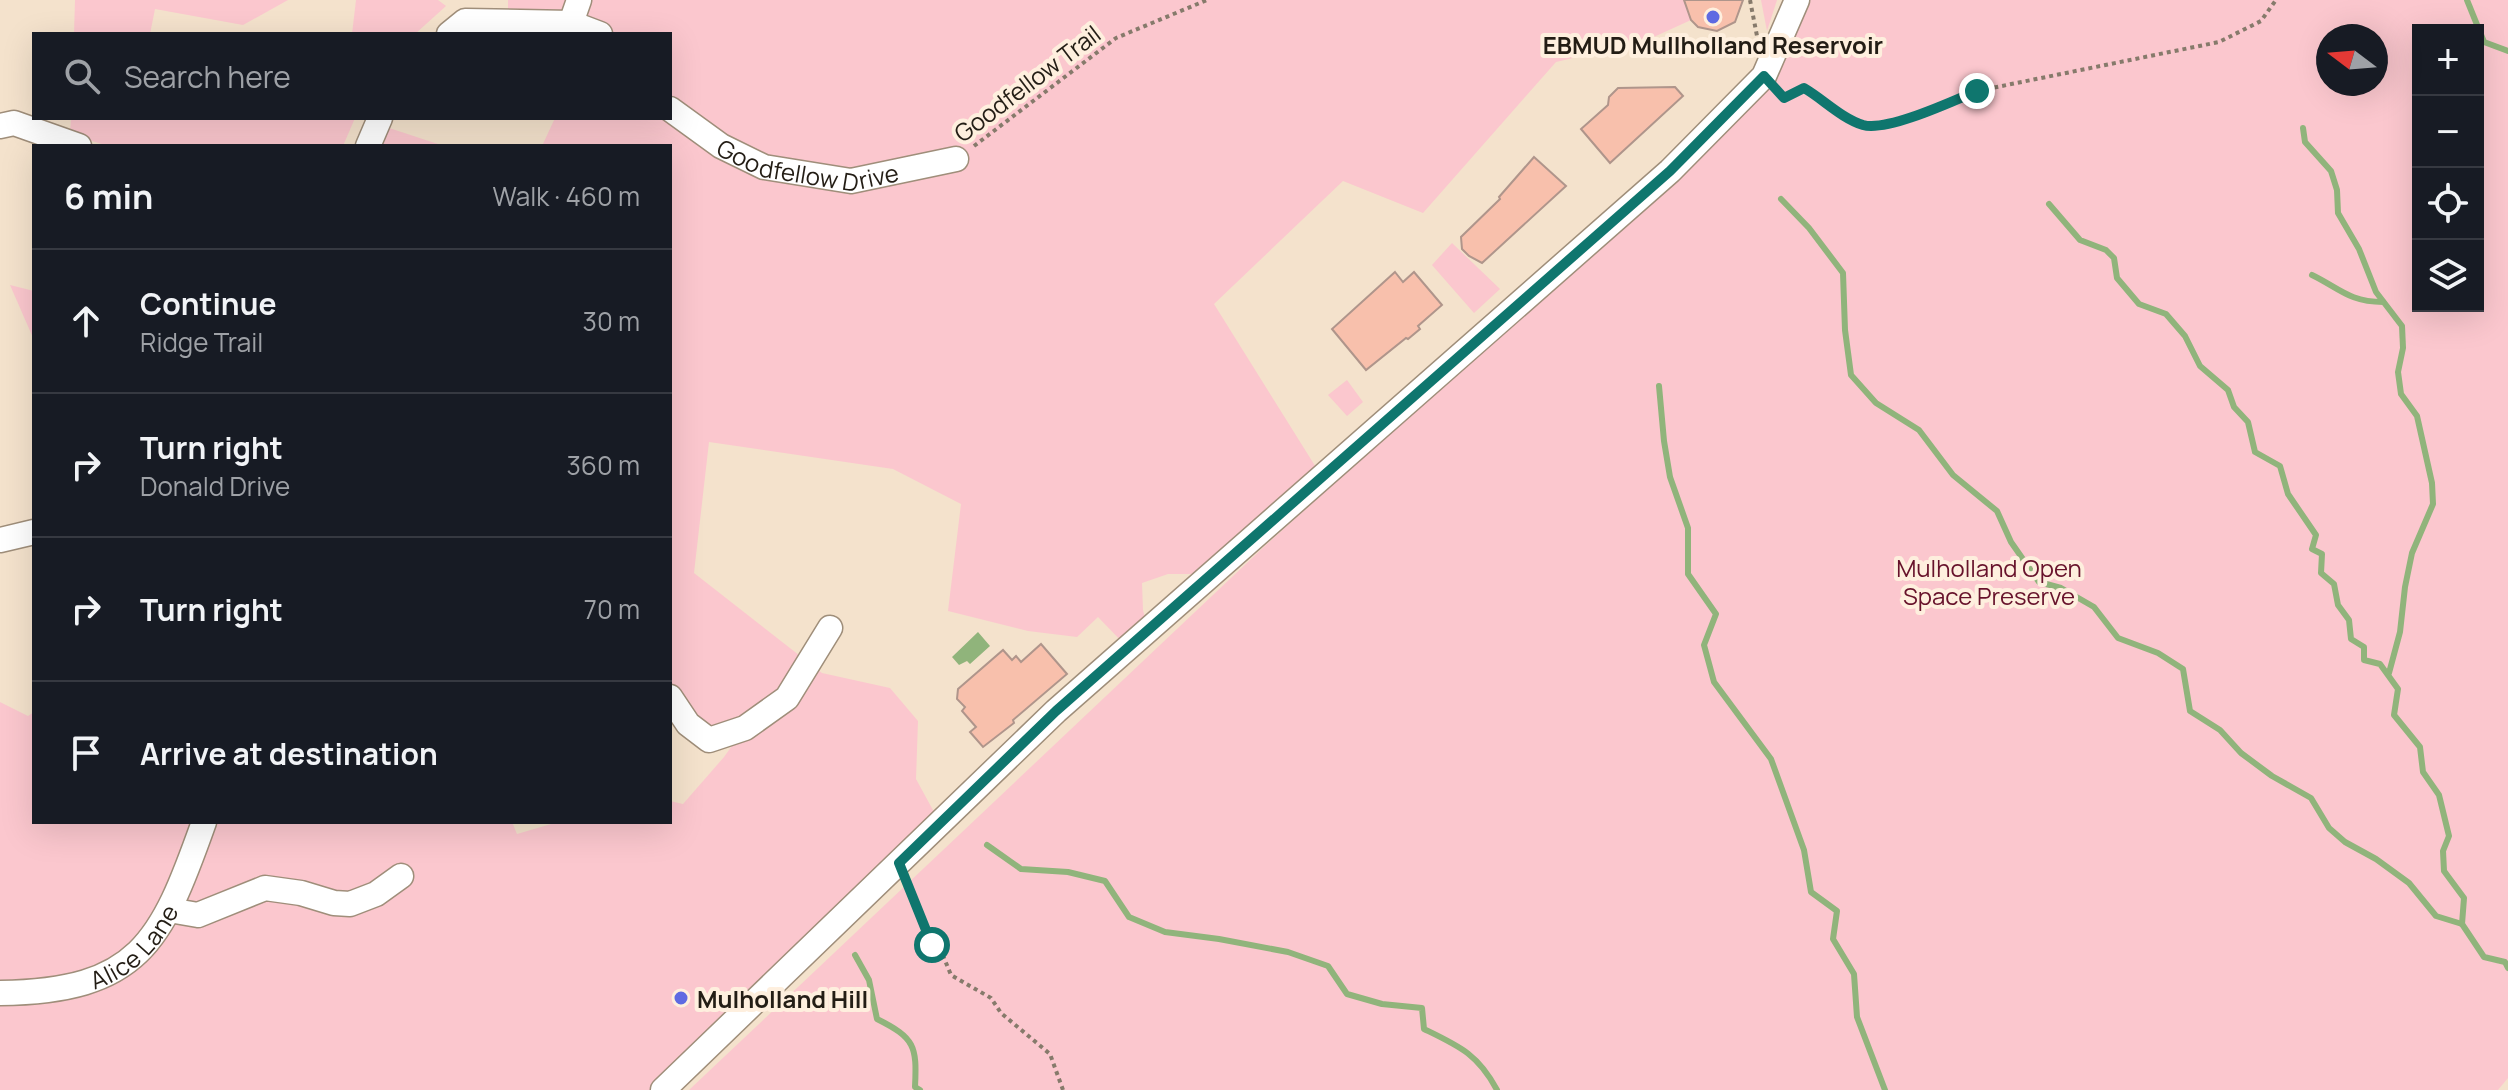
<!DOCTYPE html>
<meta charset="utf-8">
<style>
:root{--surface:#171b24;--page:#20242c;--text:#f1f3f6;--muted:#9ea1a6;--line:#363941}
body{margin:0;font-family:Manrope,sans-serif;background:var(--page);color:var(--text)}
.controls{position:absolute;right:24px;top:24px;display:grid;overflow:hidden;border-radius:0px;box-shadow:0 8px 32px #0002}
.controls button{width:72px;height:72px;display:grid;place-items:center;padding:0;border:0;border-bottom:2px solid var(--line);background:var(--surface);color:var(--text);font:40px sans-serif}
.compass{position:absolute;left:2316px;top:24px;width:72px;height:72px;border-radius:50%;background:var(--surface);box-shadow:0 8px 32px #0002;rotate:286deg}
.stop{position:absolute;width:24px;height:24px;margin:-18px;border:6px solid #0f766e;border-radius:50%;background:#fff}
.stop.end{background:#0f766e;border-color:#fff;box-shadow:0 2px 8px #0008}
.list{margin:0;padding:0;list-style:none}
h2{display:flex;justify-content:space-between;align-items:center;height:104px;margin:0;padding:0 32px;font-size:34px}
h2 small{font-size:26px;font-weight:400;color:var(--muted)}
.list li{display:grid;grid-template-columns:52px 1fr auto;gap:24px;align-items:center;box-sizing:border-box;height:144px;padding:0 32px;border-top:2px solid var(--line)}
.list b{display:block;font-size:30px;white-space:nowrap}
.list p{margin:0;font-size:26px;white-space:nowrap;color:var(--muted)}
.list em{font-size:26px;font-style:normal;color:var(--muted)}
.icon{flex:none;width:44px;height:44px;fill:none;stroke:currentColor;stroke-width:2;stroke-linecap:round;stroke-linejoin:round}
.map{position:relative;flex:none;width:2508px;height:1090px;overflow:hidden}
.search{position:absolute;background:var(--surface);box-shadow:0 8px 32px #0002;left:32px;top:32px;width:640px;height:88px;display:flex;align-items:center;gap:20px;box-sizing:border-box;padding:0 28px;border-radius:0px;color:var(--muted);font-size:30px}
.panel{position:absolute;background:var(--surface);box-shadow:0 8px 32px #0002;left:32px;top:144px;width:640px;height:680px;border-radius:0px}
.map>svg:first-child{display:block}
</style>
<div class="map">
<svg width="2508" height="1090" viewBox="0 0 2508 1090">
<rect width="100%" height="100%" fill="#f4e2cc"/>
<g fill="#fbc7ce" fill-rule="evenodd">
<polygon points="75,0 288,0 243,25 155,9 150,34 74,34"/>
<polygon points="356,0 438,0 446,6 415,34 352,34"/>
<polygon points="508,0 1685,0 1691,20 1645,41 1556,62 1423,213 1343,181 1214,304 1322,477 1212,574 1168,574 1142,583 1143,610 1148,630 1128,648 1098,617 1077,637 1028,631 948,611 961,504 893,469 709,442 694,573 822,673 890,688 918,721 916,779 940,823 663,1090 0,1090 0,702 28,716 34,712 34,822 512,822 517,834 558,822 670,822 670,801 683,804 724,757 744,729 709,740 670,697 670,146 542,146 555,118 670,118 670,34 600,34 508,22"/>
<polygon points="1761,0 1777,0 1767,31"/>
<path d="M1797,0H2508V1078L2498,1090H689L1268,543L1544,295L1764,76ZM2418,30H2478V306H2418ZM2328,36H2376V84H2328Z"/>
<polygon points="71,118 355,118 343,146 108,146 70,134"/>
<polygon points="377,124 444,146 368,146"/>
<polygon points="1452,243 1500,289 1474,313 1432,265"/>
<polygon points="10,285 34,291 34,340"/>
<polygon points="1347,380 1363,402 1347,416 1328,395"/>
</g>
<polygon fill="#90b47b" points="978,632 990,646 970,664 967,661 959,665 952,657"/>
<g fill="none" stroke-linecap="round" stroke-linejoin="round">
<g stroke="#90b47b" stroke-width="6">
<polyline points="2467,0 2484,42 2508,51"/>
<polyline points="2303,128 2305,142 2331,171 2337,190 2338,213 2359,249 2376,292 2402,326 2403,348 2398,372 2401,394 2417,416 2432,483 2433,504 2412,553 2405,587 2400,632 2389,673"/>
<polyline points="1781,199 1809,228 1843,273 1845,330 1851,375 1876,403 1919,430 1953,475 1997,511 2011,542 2039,582 2061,588 2094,607 2118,638 2158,653 2183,669 2190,711 2220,730 2241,753 2272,776 2311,798 2329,828 2345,842 2376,859 2409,883 2436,916 2462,924 2484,957 2505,962 2508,968"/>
<polyline points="2049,204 2080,240 2106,250 2114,258 2117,278 2139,304 2166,314 2185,336 2200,366 2228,390 2234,407 2248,422 2255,452 2280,466 2288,494 2316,535 2312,549 2322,554 2321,573 2334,584 2338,605 2349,620 2351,639 2364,647 2364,660 2380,664 2398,689 2394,715 2420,747 2423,772 2439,795 2449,836 2443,851 2444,871 2464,898 2462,924"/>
<path d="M2312,275C2339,288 2349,302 2383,302"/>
<polyline points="1659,386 1664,441 1670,477 1688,528 1688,574 1716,614 1704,645 1714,682 1771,759 1804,850 1811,892 1837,911 1833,939 1854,974 1857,1017 1885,1090"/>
<path d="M987,845L1021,869L1068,872L1105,881L1129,917L1165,932L1219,939L1288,952L1328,966L1347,994L1382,1004L1422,1008L1424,1029C1459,1046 1478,1054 1497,1090"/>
<path d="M855,955L869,980L877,1019C915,1038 917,1046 915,1087L920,1090"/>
</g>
</g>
<g fill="#f8c0ac" stroke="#af958b" stroke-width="2">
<polygon points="1684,0 1743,0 1735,22 1717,31 1698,27 1691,20"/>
<polygon points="1675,87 1683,96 1610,163 1581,129 1608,105 1609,97 1618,88"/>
<polygon points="1534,157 1566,186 1482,263 1469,256 1462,249 1461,237 1500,199 1499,197"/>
<polygon points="1395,272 1403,282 1414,272 1442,305 1418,326 1420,329 1408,339 1406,338 1366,370 1332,329"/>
<polygon points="1041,644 1067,674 1013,720 1014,723 983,747 970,732 976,727 962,711 965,707 957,699 958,689 1003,650 1012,660 1016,656 1021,662"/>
</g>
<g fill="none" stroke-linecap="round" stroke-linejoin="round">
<g stroke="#9f8e7a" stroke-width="27">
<g id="minor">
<polyline points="571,23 579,0"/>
<polyline points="449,34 465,21 571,23 600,34"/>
<path id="s1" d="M670,109L721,146L764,167L851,181L956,159"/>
<polyline points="0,126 14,123 79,146"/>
<polyline points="368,146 380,118"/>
<polyline points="0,540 34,532"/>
<polyline points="670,697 688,724 709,740 745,728 787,698 830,628"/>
<polyline points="169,910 198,915 265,888 301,893 334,903 350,904 376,894 401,876"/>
<path id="s2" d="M0,993C139,991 161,943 204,822"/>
<polyline points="663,1090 1056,711 1670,171 1764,76 1797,0"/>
</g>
</g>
<g stroke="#867a6b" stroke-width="4" stroke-dasharray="4 4" stroke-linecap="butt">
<polyline points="1750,0 1757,36"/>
<polyline points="1778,90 1784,98 1804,88 1844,116 1865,126 1891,123 1977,91 2219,42 2261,21 2276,0"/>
<polyline points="974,146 1116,38 1207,0"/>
<polyline points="908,884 932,945 944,958 951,975 991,998 1001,1013 1050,1054 1063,1090"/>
</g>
<use href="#minor" stroke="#fff" stroke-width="24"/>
</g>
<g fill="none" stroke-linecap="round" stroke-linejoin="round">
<path stroke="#0f766e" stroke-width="10" d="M932,945L899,863L1056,711L1670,171L1764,76L1784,98L1804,88C1823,99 1841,118 1863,125C1887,132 1953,101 1977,91"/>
</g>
<g fill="#5f6ae2" stroke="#feefde" stroke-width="3">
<circle cx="1713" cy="17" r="8"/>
<circle cx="681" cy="998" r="8"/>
</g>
<g text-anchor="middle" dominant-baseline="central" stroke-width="8" stroke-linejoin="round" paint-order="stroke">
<g font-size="24" font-weight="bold" fill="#231d15" stroke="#feefde">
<text x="1713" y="44">EBMUD Mullholland Reservoir</text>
<text x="697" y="998" text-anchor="start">Mulholland Hill</text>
</g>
<g font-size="24" fill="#231d15" stroke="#feefde">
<text transform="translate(1027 83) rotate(-37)">Goodfellow Trail</text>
<text stroke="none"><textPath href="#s1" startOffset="154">Goodfellow Drive</textPath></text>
<text stroke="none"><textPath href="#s2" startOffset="148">Alice Lane</textPath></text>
</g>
<g font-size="24" fill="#67122b" stroke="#feefde">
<text x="1989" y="567">Mulholland Open<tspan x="1989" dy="28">Space Preserve</tspan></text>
</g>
</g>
</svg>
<div class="controls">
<button>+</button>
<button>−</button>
<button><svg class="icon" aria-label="locate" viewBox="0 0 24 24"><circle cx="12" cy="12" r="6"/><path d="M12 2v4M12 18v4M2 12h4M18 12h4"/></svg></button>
<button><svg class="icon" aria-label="layers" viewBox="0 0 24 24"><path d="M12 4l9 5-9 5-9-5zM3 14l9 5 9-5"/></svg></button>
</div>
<svg class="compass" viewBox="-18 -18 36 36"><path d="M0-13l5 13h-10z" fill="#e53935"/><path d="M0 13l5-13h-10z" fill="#9ea1a6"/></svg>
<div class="stop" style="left:932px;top:945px"></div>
<div class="stop end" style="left:1977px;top:91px"></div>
<div class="search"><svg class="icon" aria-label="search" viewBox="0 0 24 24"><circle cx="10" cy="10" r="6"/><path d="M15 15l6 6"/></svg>Search here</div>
<section class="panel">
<h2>6 min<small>Walk · 460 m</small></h2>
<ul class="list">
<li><svg class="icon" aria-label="ahead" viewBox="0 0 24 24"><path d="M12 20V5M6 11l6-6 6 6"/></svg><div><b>Continue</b><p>Ridge Trail</p></div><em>30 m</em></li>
<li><svg class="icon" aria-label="right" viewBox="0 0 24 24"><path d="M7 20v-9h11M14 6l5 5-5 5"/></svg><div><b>Turn right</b><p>Donald Drive</p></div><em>360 m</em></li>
<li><svg class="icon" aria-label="right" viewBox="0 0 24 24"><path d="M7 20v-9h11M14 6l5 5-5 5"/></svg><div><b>Turn right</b></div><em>70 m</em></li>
<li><svg class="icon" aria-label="arrive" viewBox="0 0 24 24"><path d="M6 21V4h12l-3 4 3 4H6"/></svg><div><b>Arrive at destination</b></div></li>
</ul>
</section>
</div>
